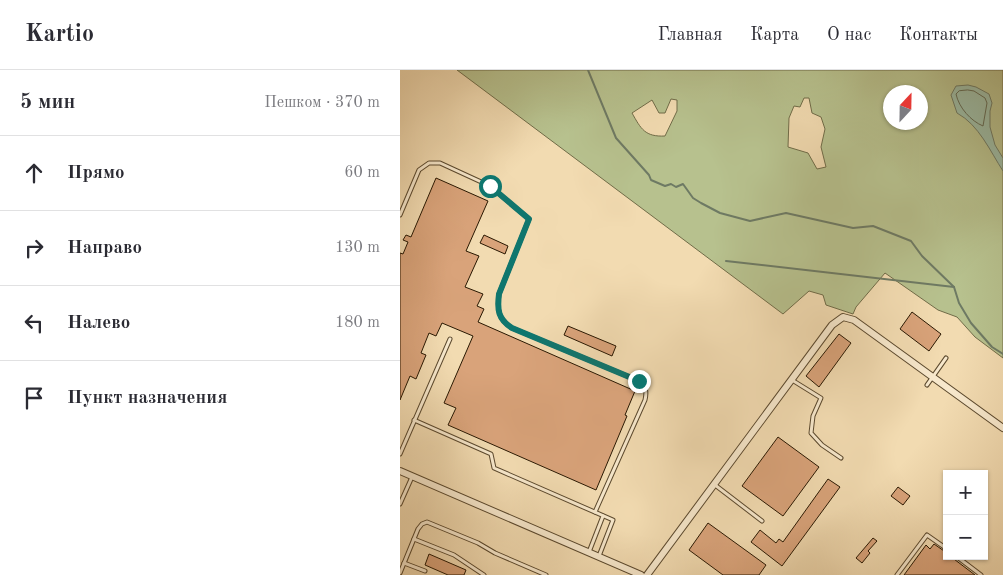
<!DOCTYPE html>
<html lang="ru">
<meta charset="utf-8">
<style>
:root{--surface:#fff;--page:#f7f7f7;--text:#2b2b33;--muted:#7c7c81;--line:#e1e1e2}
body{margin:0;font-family:"Old Standard TT",serif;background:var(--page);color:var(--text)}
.controls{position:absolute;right:15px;bottom:15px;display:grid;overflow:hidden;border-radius:0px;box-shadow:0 1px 4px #0004}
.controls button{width:45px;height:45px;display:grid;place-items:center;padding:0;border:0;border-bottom:1px solid var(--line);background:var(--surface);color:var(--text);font:25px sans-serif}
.compass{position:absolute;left:483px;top:15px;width:45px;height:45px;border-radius:50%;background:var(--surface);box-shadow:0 1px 4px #0004;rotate:22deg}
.stop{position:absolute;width:15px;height:15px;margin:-11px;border:4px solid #0f766e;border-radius:50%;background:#fff}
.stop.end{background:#0f766e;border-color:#fff;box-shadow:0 1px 5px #0008}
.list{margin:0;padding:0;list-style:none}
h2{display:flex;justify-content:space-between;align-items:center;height:65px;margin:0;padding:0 20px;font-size:21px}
h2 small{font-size:16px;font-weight:400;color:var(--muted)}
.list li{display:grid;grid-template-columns:32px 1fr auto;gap:15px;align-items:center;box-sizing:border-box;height:75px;padding:0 20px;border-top:1px solid var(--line)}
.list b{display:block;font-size:19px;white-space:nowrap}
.list em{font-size:16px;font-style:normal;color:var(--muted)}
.icon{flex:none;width:28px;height:28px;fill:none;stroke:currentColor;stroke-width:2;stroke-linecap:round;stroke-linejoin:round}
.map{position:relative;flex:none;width:603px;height:505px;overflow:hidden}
header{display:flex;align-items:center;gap:30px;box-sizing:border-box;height:70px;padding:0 25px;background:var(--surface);border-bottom:1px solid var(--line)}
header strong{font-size:24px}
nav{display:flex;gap:28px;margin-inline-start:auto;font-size:18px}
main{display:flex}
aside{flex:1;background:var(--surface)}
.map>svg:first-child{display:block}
</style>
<header>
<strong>Kartio</strong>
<nav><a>Главная</a><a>Карта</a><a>О нас</a><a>Контакты</a></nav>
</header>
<main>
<aside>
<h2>5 мин<small>Пешком · 370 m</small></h2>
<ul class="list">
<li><svg class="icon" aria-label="ahead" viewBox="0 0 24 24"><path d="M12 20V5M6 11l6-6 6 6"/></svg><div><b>Прямо</b></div><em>60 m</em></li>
<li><svg class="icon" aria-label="right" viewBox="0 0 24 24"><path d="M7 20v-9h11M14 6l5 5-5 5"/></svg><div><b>Направо</b></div><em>130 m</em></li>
<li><svg class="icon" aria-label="left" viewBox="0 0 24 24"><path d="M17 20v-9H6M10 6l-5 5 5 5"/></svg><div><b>Налево</b></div><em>180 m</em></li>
<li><svg class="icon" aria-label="arrive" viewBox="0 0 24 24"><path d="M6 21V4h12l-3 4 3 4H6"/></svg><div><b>Пункт назначения</b></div></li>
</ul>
</aside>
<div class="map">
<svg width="603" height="505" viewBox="0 0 603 505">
<rect width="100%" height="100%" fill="#f2dbb1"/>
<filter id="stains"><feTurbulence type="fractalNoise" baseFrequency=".004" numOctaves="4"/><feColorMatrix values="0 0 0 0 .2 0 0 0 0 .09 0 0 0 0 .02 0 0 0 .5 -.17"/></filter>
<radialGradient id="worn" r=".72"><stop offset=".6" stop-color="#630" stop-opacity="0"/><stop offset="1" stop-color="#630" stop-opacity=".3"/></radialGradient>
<path fill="#b7c18e" stroke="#706c48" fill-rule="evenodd" d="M57,0H603V288L575,267L557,247L538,240L485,203L456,237L453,244L426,235L423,225L409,221L383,244ZM490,22H520V52H490ZM404,28H409L412,43L421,47L425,59L421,77L426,97L417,99L408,83L388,77L389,48L394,36L400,37ZM271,29L277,30V41L265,66C245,67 241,59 232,43L252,30L259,43H265Z"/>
<path fill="#9cbca6" stroke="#6e7a64" d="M568,15L576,17L589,24L592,33L590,41V57L595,75L603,88V101C590,81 579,55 557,43L551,25L556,16Z"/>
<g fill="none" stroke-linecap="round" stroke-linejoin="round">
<path stroke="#626a54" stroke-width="1" d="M568,20L574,21L585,28L587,33L583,56C571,51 559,38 556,24L559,21Z"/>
<g stroke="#6e7a64" stroke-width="2">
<polyline points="188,0 216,68 249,105 251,110 265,116 271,114 276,117 283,114 293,128 301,133 320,143 350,151 386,143 453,158 473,156 511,171 522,186 554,217 559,233 571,253 592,277 603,284"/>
<polyline points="326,191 554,217"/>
</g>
</g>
<g fill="#d9a37a" stroke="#291802">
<polygon points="36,108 88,131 66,181 79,186 65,217 83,224 77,236 84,239 78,252 235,321 225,345 227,346 196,420 48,355 56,338 44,333 73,266 42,253 36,266 29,263 21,283 26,285 16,309 10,306 0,330 0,183 3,184 8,172 3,170 6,165 11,167"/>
<polygon points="84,165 108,176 105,184 80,173"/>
<polygon points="512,242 541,264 529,281 500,259"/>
<polygon points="168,256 216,276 212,286 164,265"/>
<polygon points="439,264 451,273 419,317 406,306"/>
<polygon points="378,367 419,397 383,446 342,416"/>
<polygon points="428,409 440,417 382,496 351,472 360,460 376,473 379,469 383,472"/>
<polygon points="498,417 510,426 503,435 491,426"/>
<polygon points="308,453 366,495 359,505 323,505 289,480"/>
<polygon points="473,468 477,471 468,481 470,483 462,493 456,488"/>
<polygon points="534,474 547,483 547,486 550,486 575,505 504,505 526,475 530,479"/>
<polygon points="29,484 66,500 64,505 48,505 25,495"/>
</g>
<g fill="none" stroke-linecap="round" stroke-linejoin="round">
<g stroke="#5b492e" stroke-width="5">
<g id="service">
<path d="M0,145L19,100L29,93H40L90,116L129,149L99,224C97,240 98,249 112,258L239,311C246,317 247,321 245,330L195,442"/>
<polyline points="392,310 421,328 413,346 411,363 422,375 441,388"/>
<polyline points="527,315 546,288"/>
<polyline points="14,350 91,384 94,398 213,450 199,486"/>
<polyline points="0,384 50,269"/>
<polyline points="315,415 362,451"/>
<polyline points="0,434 12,407"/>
<polyline points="14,469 54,485 84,505"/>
<polyline points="189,482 203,446"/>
<polyline points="556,486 581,505"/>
<polyline points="4,493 25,501"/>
<polyline points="0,503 18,459 22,454 27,452 78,473 95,483 146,505"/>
<polyline points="497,505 527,465 547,479"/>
</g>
</g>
<g stroke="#5b492e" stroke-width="8">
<g id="minor">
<polyline points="0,401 241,505"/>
<polyline points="247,505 432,255 443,247 454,250 603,358"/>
</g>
</g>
<use href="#service" stroke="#f7e8cc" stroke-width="3"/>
<use href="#minor" stroke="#f7e8cc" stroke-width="6"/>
</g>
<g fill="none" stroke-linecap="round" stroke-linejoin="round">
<path stroke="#0f766e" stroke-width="6" d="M90,116L129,149L99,224C97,240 98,249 112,258L239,311"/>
</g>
<rect width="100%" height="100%" filter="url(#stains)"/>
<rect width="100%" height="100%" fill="url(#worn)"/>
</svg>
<div class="controls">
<button>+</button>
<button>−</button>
</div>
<svg class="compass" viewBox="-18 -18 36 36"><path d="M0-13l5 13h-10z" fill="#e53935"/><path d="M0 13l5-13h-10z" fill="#7c7c81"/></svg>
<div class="stop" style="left:90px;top:116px"></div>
<div class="stop end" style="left:239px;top:311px"></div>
</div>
</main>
